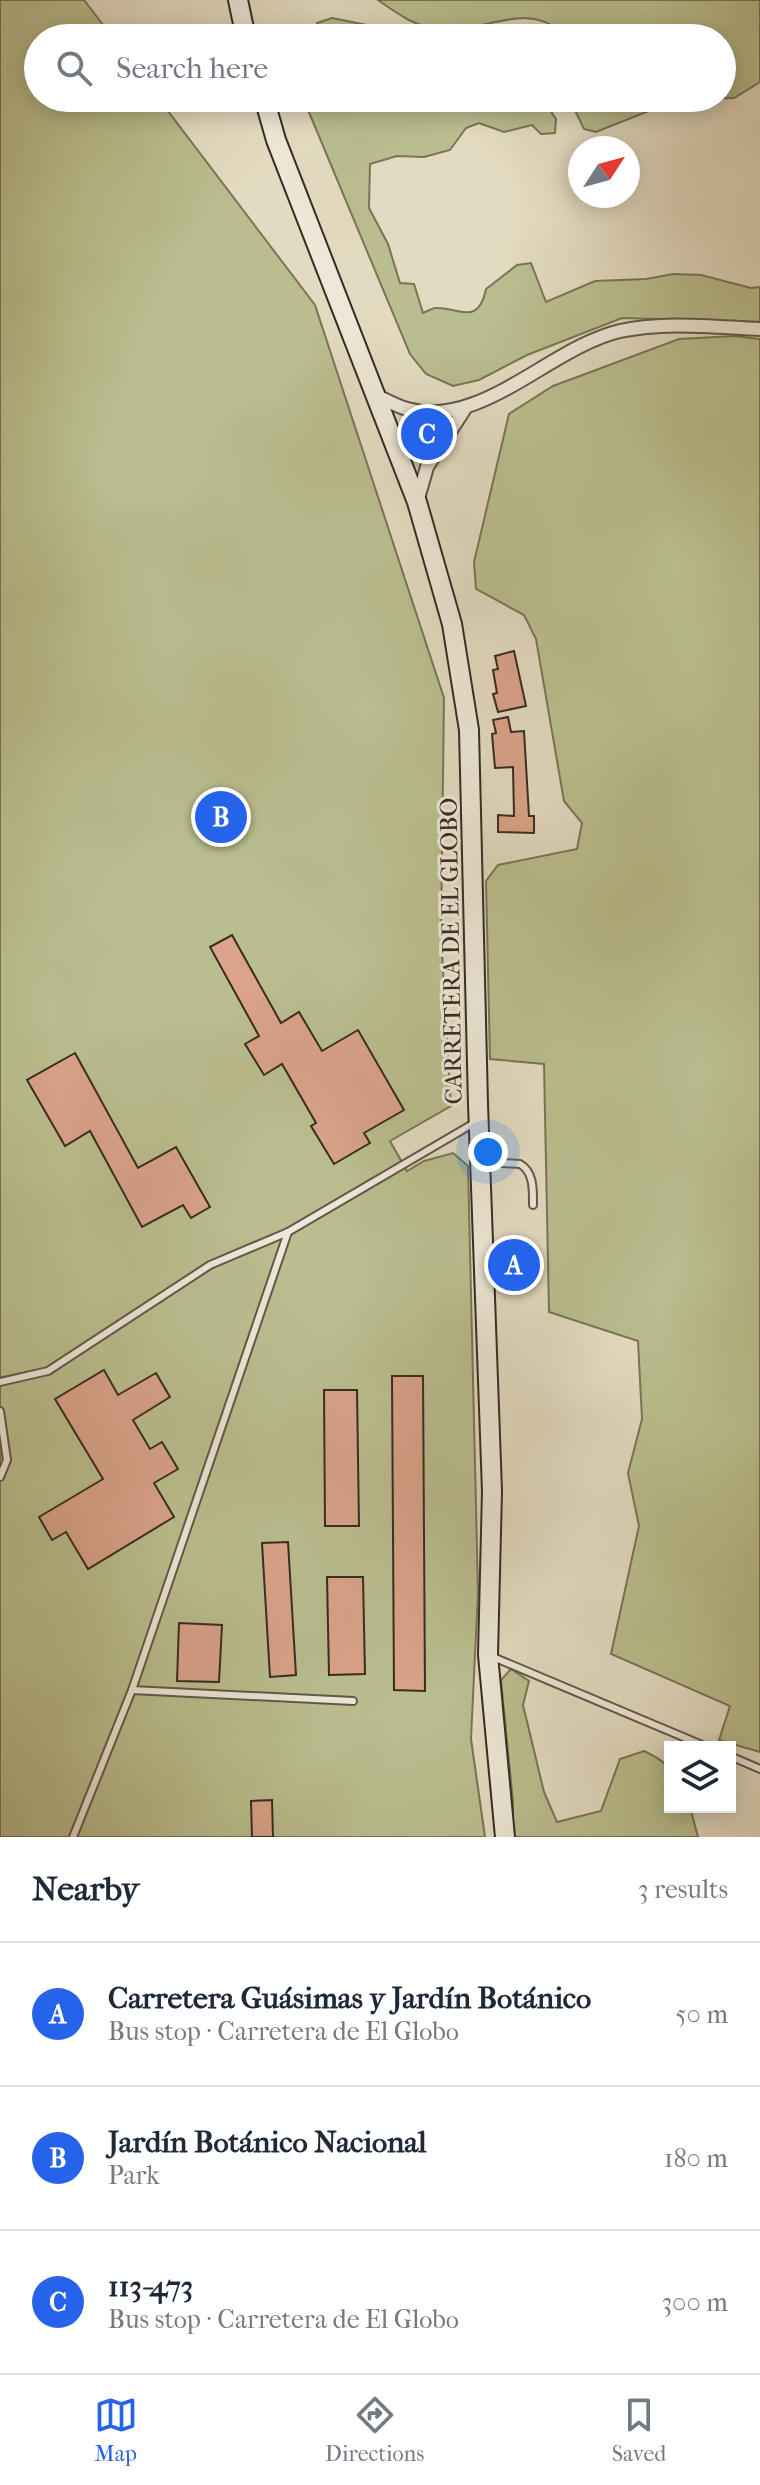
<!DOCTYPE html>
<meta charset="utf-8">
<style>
:root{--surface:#fff;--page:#f6f6f7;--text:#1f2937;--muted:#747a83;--line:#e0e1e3;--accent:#2563eb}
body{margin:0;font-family:"IM FELL French Canon",serif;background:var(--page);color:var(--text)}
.controls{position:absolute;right:24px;bottom:24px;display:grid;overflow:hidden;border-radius:0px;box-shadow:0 4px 20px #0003}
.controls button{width:72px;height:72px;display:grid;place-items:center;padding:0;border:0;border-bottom:2px solid var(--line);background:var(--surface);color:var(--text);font:40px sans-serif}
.compass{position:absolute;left:568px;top:136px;width:72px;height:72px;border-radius:50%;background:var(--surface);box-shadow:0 4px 20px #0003;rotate:54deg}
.you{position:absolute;left:488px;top:1152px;width:28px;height:28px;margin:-20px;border:6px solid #fff;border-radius:50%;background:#1a73e8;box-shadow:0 0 0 12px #1a73e833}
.badge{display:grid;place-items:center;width:52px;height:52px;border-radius:50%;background:var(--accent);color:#fff;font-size:26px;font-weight:700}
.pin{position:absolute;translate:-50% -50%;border:4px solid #fff;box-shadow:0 2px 8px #0006}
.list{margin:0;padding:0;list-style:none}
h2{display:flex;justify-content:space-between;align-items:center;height:104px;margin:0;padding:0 32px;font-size:34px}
h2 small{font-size:26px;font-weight:400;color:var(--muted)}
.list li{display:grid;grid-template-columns:52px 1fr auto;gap:24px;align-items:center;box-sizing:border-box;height:144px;padding:0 32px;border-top:2px solid var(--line)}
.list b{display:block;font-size:30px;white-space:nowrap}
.list p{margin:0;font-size:26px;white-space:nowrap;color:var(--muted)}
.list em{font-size:26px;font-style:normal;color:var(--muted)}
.icon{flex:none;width:44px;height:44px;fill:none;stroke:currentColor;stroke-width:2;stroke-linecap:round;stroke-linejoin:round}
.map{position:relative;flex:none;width:760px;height:1837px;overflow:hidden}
.search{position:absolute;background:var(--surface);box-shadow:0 4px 20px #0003;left:24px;right:24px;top:24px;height:88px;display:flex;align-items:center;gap:20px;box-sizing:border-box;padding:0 28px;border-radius:44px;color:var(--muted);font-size:30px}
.sheet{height:536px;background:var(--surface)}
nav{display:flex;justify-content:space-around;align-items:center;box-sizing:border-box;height:112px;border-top:2px solid var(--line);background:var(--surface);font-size:22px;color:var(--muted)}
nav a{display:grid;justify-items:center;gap:4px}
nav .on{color:var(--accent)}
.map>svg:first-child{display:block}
</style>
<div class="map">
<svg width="760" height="1837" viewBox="0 0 760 1837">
<rect width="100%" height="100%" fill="#e3dbc1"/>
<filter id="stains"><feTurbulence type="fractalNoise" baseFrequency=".0025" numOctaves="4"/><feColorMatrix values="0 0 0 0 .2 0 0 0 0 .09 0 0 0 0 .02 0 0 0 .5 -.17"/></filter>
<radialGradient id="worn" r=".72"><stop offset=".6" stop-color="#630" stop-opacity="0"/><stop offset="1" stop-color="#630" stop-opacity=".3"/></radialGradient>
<g fill="#babe8f" stroke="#7a7458" stroke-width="2">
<polygon points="0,0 84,0 113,38 38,38 38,98 158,98 315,305 444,698 441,935 451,1106 390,1141 407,1171 424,1161 453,1153 468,1166 478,1592 471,1739 485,1837 0,1837"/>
<path d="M378,0H760V82L734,98L679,99L596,132L584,129L569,98H722V38H560L562,32C524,0 484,34 439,29C415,27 398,14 378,0Z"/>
<polygon points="332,18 401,32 404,38 319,38 317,23"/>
<path d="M303,98H422C436,102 454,104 468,98H542L556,119L555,133L541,134L532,125L504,132L479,123L466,128L450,150L424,157L397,156L370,164L369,208L388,244L400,283L414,284L423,313C423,313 434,308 435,308C456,306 478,328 486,289L517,265L531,263L546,302L595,281L646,279L673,274L701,275L751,288L760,287V322L622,318L527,355L479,380L453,386L426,374L410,354Z"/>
<polygon points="734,336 760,339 760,1752 719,1740 730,1706 611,1654 639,1526 628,1473 642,1419 638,1341 549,1312 544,1064 490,1059 486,881 498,865 577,849 582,823 564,801 536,639 524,615 476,589 474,562 509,414 553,386 679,339"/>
<path d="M511,1669L529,1681L523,1705L544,1792L557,1822L601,1811L620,1759L644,1751C679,1768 670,1771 670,1807H690L698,1837H513V1802L501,1680Z"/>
</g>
<g fill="#daa38a" stroke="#392b22" stroke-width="2">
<polygon points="514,651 526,706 498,712 493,694 497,693 493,670 498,669 495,656"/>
<polygon points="508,717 511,732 524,731 529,816 534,816 534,833 498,832 498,815 514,816 513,767 495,768 492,734 496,733 493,720"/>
<polygon points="232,935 281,1023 299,1012 322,1051 358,1030 404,1110 364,1133 370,1143 334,1164 311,1126 316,1123 282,1064 264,1075 245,1044 259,1036 210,947"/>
<polygon points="75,1053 138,1168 176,1147 210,1207 191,1218 183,1205 142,1227 90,1131 65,1146 27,1080"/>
<polygon points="104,1370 118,1395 156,1373 170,1397 133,1420 150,1449 162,1442 178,1469 154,1483 174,1517 88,1569 66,1532 52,1540 39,1517 103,1479 55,1399"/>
<polygon points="392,1376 423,1376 425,1691 394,1690"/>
<polygon points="324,1390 357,1390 359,1526 325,1526"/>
<polygon points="288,1542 296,1675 270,1677 262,1543"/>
<polygon points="327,1577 363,1577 365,1674 329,1675"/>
<polygon points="179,1623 222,1625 219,1682 177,1681"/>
<polygon points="272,1800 273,1837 252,1837 251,1801"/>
</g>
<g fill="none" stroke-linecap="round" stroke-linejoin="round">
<g stroke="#64574a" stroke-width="10">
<g id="service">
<path d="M484,1162L520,1164C534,1172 533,1190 533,1205"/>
<polyline points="0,1382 48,1371 210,1265 288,1232 476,1122"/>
<polyline points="0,1411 7,1460 0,1477"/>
<polyline points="493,1657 707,1747"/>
<polyline points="132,1690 353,1701"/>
<polyline points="730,1756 760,1769"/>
<polyline points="73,1837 132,1690 288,1232"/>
</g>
</g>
<g stroke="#64574a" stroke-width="16">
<g id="minor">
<path d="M373,394C384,399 396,406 407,409C480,430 551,347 620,331C666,321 714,327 760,329"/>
<polyline points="417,502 427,467 466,407"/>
</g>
</g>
<g stroke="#392b22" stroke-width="22">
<g id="secondary">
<polyline points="238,0 246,38"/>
<polyline points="264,98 276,140 417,502 452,624 469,730 478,1104 492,1491 488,1655 505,1837"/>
</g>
</g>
<use href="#service" stroke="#ede8d7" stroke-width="6"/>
<use href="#minor" stroke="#ede8d7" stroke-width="12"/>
<use href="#secondary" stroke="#ede8d7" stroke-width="18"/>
</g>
<g text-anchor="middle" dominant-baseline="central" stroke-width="6" stroke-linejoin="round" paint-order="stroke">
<g font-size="24" fill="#392b22" stroke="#ede8d7">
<text transform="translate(451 951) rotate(-91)">CARRETERA DE EL GLOBO</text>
</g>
</g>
<rect width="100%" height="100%" filter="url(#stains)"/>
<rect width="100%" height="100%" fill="url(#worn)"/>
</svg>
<div class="controls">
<button><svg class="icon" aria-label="layers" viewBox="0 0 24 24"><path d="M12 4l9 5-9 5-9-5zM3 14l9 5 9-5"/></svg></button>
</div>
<svg class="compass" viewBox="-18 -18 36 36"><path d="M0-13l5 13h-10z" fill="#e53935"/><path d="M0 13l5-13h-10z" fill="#747a83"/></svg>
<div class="you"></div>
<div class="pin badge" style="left:514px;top:1265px">A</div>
<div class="pin badge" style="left:221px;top:817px">B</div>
<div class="pin badge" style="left:427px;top:434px">C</div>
<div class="search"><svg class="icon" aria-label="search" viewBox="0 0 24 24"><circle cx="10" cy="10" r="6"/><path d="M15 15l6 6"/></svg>Search here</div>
</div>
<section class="sheet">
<h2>Nearby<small>3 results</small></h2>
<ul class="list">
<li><span class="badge">A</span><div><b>Carretera Guásimas y Jardín Botánico</b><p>Bus stop · Carretera de El Globo</p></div><em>50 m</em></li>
<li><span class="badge">B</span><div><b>Jardín Botánico Nacional</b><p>Park</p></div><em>180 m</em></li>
<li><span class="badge">C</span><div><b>113-473</b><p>Bus stop · Carretera de El Globo</p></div><em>300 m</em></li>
</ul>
</section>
<nav>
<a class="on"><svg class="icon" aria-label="map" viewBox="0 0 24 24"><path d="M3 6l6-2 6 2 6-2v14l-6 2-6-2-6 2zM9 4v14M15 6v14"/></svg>Map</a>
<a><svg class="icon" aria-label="directions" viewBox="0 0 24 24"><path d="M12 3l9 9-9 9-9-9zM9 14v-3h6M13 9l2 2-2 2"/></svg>Directions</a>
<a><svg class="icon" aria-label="saved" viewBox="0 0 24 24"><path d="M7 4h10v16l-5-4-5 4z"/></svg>Saved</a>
</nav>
